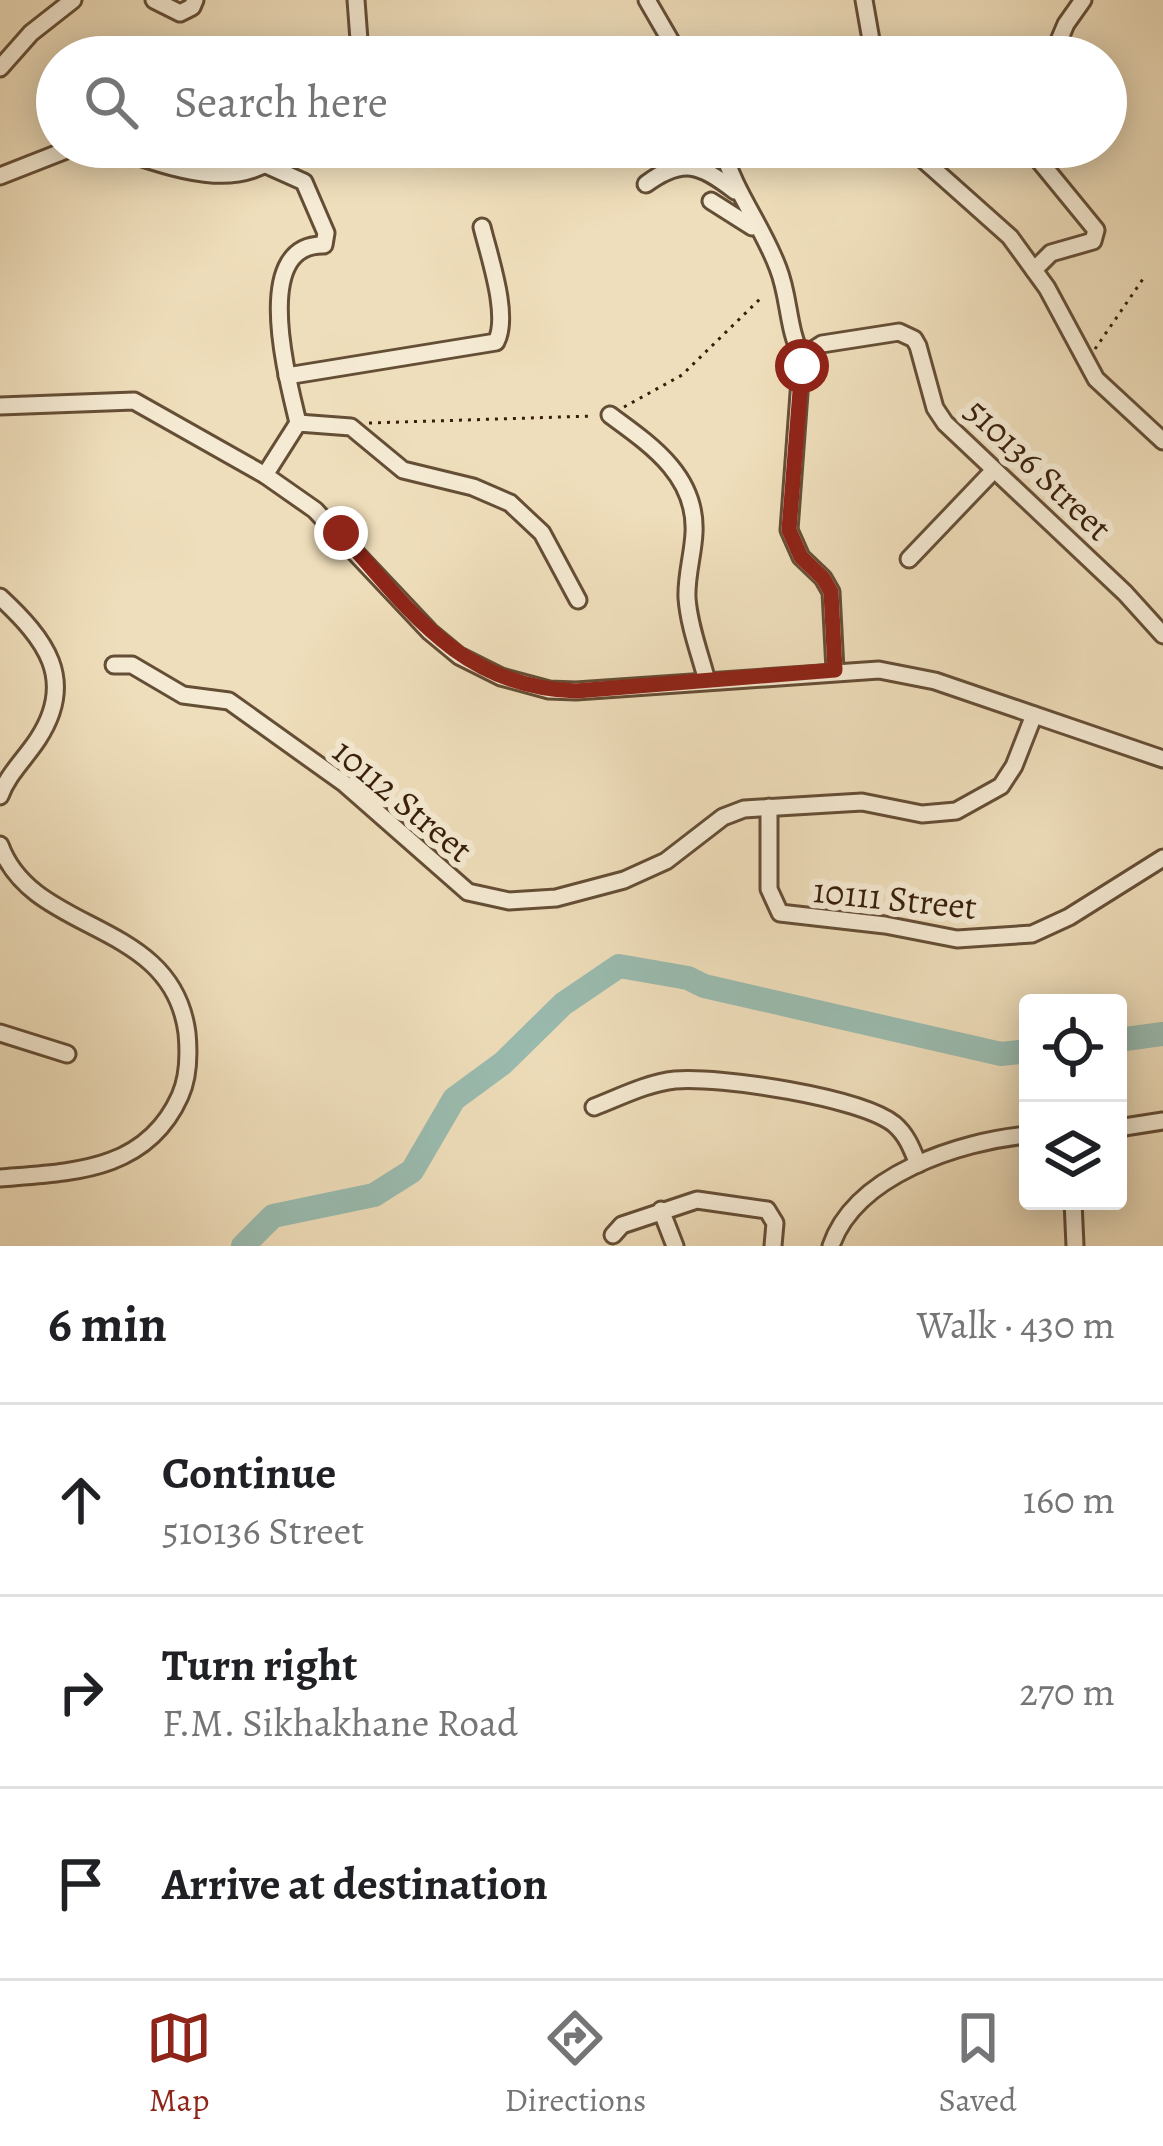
<!DOCTYPE html>
<meta charset="utf-8">
<style>
:root{--surface:#fff;--page:#f2f2f2;--text:#202124;--muted:#757577;--line:#e0e0e0;--accent:#8f2418}
body{margin:0;font-family:Alegreya,serif;background:var(--page);color:var(--text)}
.controls{position:absolute;right:36px;bottom:36px;display:grid;overflow:hidden;border-radius:12px;box-shadow:0 6px 30px #0003}
.controls button{width:108px;height:108px;display:grid;place-items:center;padding:0;border:0;border-bottom:3px solid var(--line);background:var(--surface);color:var(--text);font:60px sans-serif}
.stop{position:absolute;width:36px;height:36px;margin:-27px;border:9px solid #8f2418;border-radius:50%;background:#fff}
.stop.end{background:#8f2418;border-color:#fff;box-shadow:0 3px 12px #0008}
.list{margin:0;padding:0;list-style:none}
h2{display:flex;justify-content:space-between;align-items:center;height:156px;margin:0;padding:0 48px;font-size:51px}
h2 small{font-size:39px;font-weight:400;color:var(--muted)}
.list li{display:grid;grid-template-columns:78px 1fr auto;gap:36px;align-items:center;box-sizing:border-box;height:192px;padding:0 48px;border-top:3px solid var(--line)}
.list b{display:block;font-size:45px;white-space:nowrap}
.list p{margin:0;font-size:39px;white-space:nowrap;color:var(--muted)}
.list em{font-size:39px;font-style:normal;color:var(--muted)}
.icon{flex:none;width:66px;height:66px;fill:none;stroke:currentColor;stroke-width:2;stroke-linecap:round;stroke-linejoin:round}
.map{position:relative;flex:none;width:1163px;height:1246px;overflow:hidden}
.search{position:absolute;background:var(--surface);box-shadow:0 6px 30px #0003;left:36px;right:36px;top:36px;height:132px;display:flex;align-items:center;gap:30px;box-sizing:border-box;padding:0 42px;border-radius:66px;color:var(--muted);font-size:45px}
.sheet{height:732px;background:var(--surface)}
nav{display:flex;justify-content:space-around;align-items:center;box-sizing:border-box;height:168px;border-top:3px solid var(--line);background:var(--surface);font-size:33px;color:var(--muted)}
nav a{display:grid;justify-items:center;gap:6px}
nav .on{color:var(--accent)}
.map>svg:first-child{display:block}
</style>
<div class="map">
<svg width="1163" height="1246" viewBox="0 0 1163 1246">
<rect width="100%" height="100%" fill="#efdebb"/>
<filter id="stains"><feTurbulence type="fractalNoise" baseFrequency=".00167" numOctaves="4"/><feColorMatrix values="0 0 0 0 .2 0 0 0 0 .09 0 0 0 0 .02 0 0 0 .5 -.17"/></filter>
<radialGradient id="worn" r=".72"><stop offset=".6" stop-color="#630" stop-opacity="0"/><stop offset="1" stop-color="#630" stop-opacity=".3"/></radialGradient>
<g fill="none" stroke-linecap="round" stroke-linejoin="round">
<g stroke="#9abcb0" stroke-width="24">
<polyline points="1118,1040 1163,1034"/>
<polyline points="243,1246 273,1216 374,1195 412,1171 454,1099 503,1063 563,1004 619,966 688,978 704,986 1001,1054 1028,1051"/>
</g>
<g stroke="#654e36" stroke-width="21">
<g id="minor">
<polyline points="154,0 180,13 192,7 195,0"/>
<polyline points="647,0 680,57"/>
<polyline points="864,0 874,57"/>
<polyline points="353,57 359,40 356,0"/>
<polyline points="1052,57 1066,24 1083,0"/>
<polyline points="0,68 31,33 73,0"/>
<path d="M108,147C165,164 239,199 287,147"/>
<path d="M722,147C734,192 762,225 778,268C790,298 787,330 803,359"/>
<polyline points="909,147 1010,237 1047,288 1096,379 1163,441"/>
<polyline points="1028,147 1096,230 1093,241 1051,253 1034,270"/>
<path d="M266,165L304,182L326,233L324,245C249,243 289,383 298,423"/>
<polyline points="0,176 74,147"/>
<path d="M646,184C683,157 700,164 735,191"/>
<polyline points="711,201 752,227"/>
<path d="M287,376L496,342C510,316 489,256 482,227"/>
<polyline points="0,406 134,401 265,475 315,510 430,632 459,656 501,677 549,690 576,691 879,670 935,681 1163,759"/>
<path d="M610,415C651,445 697,476 694,533C693,555 686,576 687,598C689,626 700,654 707,681"/>
<polyline points="265,475 298,423 351,427 403,470 473,487 510,503 542,533 578,600"/>
<polyline points="909,559 994,470"/>
<path d="M0,597C45,639 77,679 38,739C25,759 8,774 0,796"/>
<polyline points="114,665 132,665 183,695 229,701 345,784 468,892 509,901 556,898 624,880 666,861 723,817 744,809 862,802 922,814 956,811 1001,786 1014,766 1034,715"/>
<polyline points="835,670 831,592 823,578 801,557 789,530 801,366 808,353 822,344 899,332 914,339 918,346 935,408 945,423 1125,593 1163,635"/>
<polyline points="769,807 769,889 780,913 885,925 957,939 1032,934 1069,917 1163,858"/>
<path d="M0,845C33,936 172,918 187,1033C189,1054 189,1076 180,1096C146,1172 72,1172 0,1178"/>
<polyline points="0,1033 67,1054"/>
<path d="M594,1107C620,1097 647,1083 675,1080C719,1076 860,1097 894,1124C907,1135 912,1149 918,1164"/>
<polyline points="1118,1128 1163,1121"/>
<polyline points="1073,1201 1075,1246"/>
<polyline points="661,1210 675,1246"/>
<polyline points="613,1235 622,1225 697,1200 767,1210 775,1223 773,1246"/>
<path d="M831,1246C855,1175 960,1141 1028,1135"/>
</g>
</g>
<g stroke="#371e0a" stroke-width="3" stroke-dasharray="3 6" stroke-linecap="butt">
<polyline points="1095,349 1145,276"/>
<polyline points="624,407 682,375 761,298"/>
<polyline points="369,423 593,416"/>
</g>
<use href="#minor" stroke="#f5ead3" stroke-width="15"/>
</g>
<g fill="none" stroke-linecap="round" stroke-linejoin="round">
<path stroke="#8f2418" stroke-width="15" d="M341,533C410,611 463,688 576,691L835,670L831,592L823,578L801,557L789,530L802,366"/>
</g>
<g text-anchor="middle" dominant-baseline="central" stroke-width="12" stroke-linejoin="round" paint-order="stroke">
<g font-size="36" fill="#371e0a" stroke="#f5ead3">
<text transform="translate(1039 469) rotate(44)">510136 Street</text>
<text transform="translate(403 800) rotate(40)">10112 Street</text>
<text transform="translate(895 898) rotate(6)">10111 Street</text>
</g>
</g>
<rect width="100%" height="100%" filter="url(#stains)"/>
<rect width="100%" height="100%" fill="url(#worn)"/>
</svg>
<div class="controls">
<button><svg class="icon" aria-label="locate" viewBox="0 0 24 24"><circle cx="12" cy="12" r="6"/><path d="M12 2v4M12 18v4M2 12h4M18 12h4"/></svg></button>
<button><svg class="icon" aria-label="layers" viewBox="0 0 24 24"><path d="M12 4l9 5-9 5-9-5zM3 14l9 5 9-5"/></svg></button>
</div>
<div class="stop" style="left:802px;top:366px"></div>
<div class="stop end" style="left:341px;top:533px"></div>
<div class="search"><svg class="icon" aria-label="search" viewBox="0 0 24 24"><circle cx="10" cy="10" r="6"/><path d="M15 15l6 6"/></svg>Search here</div>
</div>
<section class="sheet">
<h2>6 min<small>Walk · 430 m</small></h2>
<ul class="list">
<li><svg class="icon" aria-label="ahead" viewBox="0 0 24 24"><path d="M12 20V5M6 11l6-6 6 6"/></svg><div><b>Continue</b><p>510136 Street</p></div><em>160 m</em></li>
<li><svg class="icon" aria-label="right" viewBox="0 0 24 24"><path d="M7 20v-9h11M14 6l5 5-5 5"/></svg><div><b>Turn right</b><p>F.M. Sikhakhane Road</p></div><em>270 m</em></li>
<li><svg class="icon" aria-label="arrive" viewBox="0 0 24 24"><path d="M6 21V4h12l-3 4 3 4H6"/></svg><div><b>Arrive at destination</b></div></li>
</ul>
</section>
<nav>
<a class="on"><svg class="icon" aria-label="map" viewBox="0 0 24 24"><path d="M3 6l6-2 6 2 6-2v14l-6 2-6-2-6 2zM9 4v14M15 6v14"/></svg>Map</a>
<a><svg class="icon" aria-label="directions" viewBox="0 0 24 24"><path d="M12 3l9 9-9 9-9-9zM9 14v-3h6M13 9l2 2-2 2"/></svg>Directions</a>
<a><svg class="icon" aria-label="saved" viewBox="0 0 24 24"><path d="M7 4h10v16l-5-4-5 4z"/></svg>Saved</a>
</nav>
